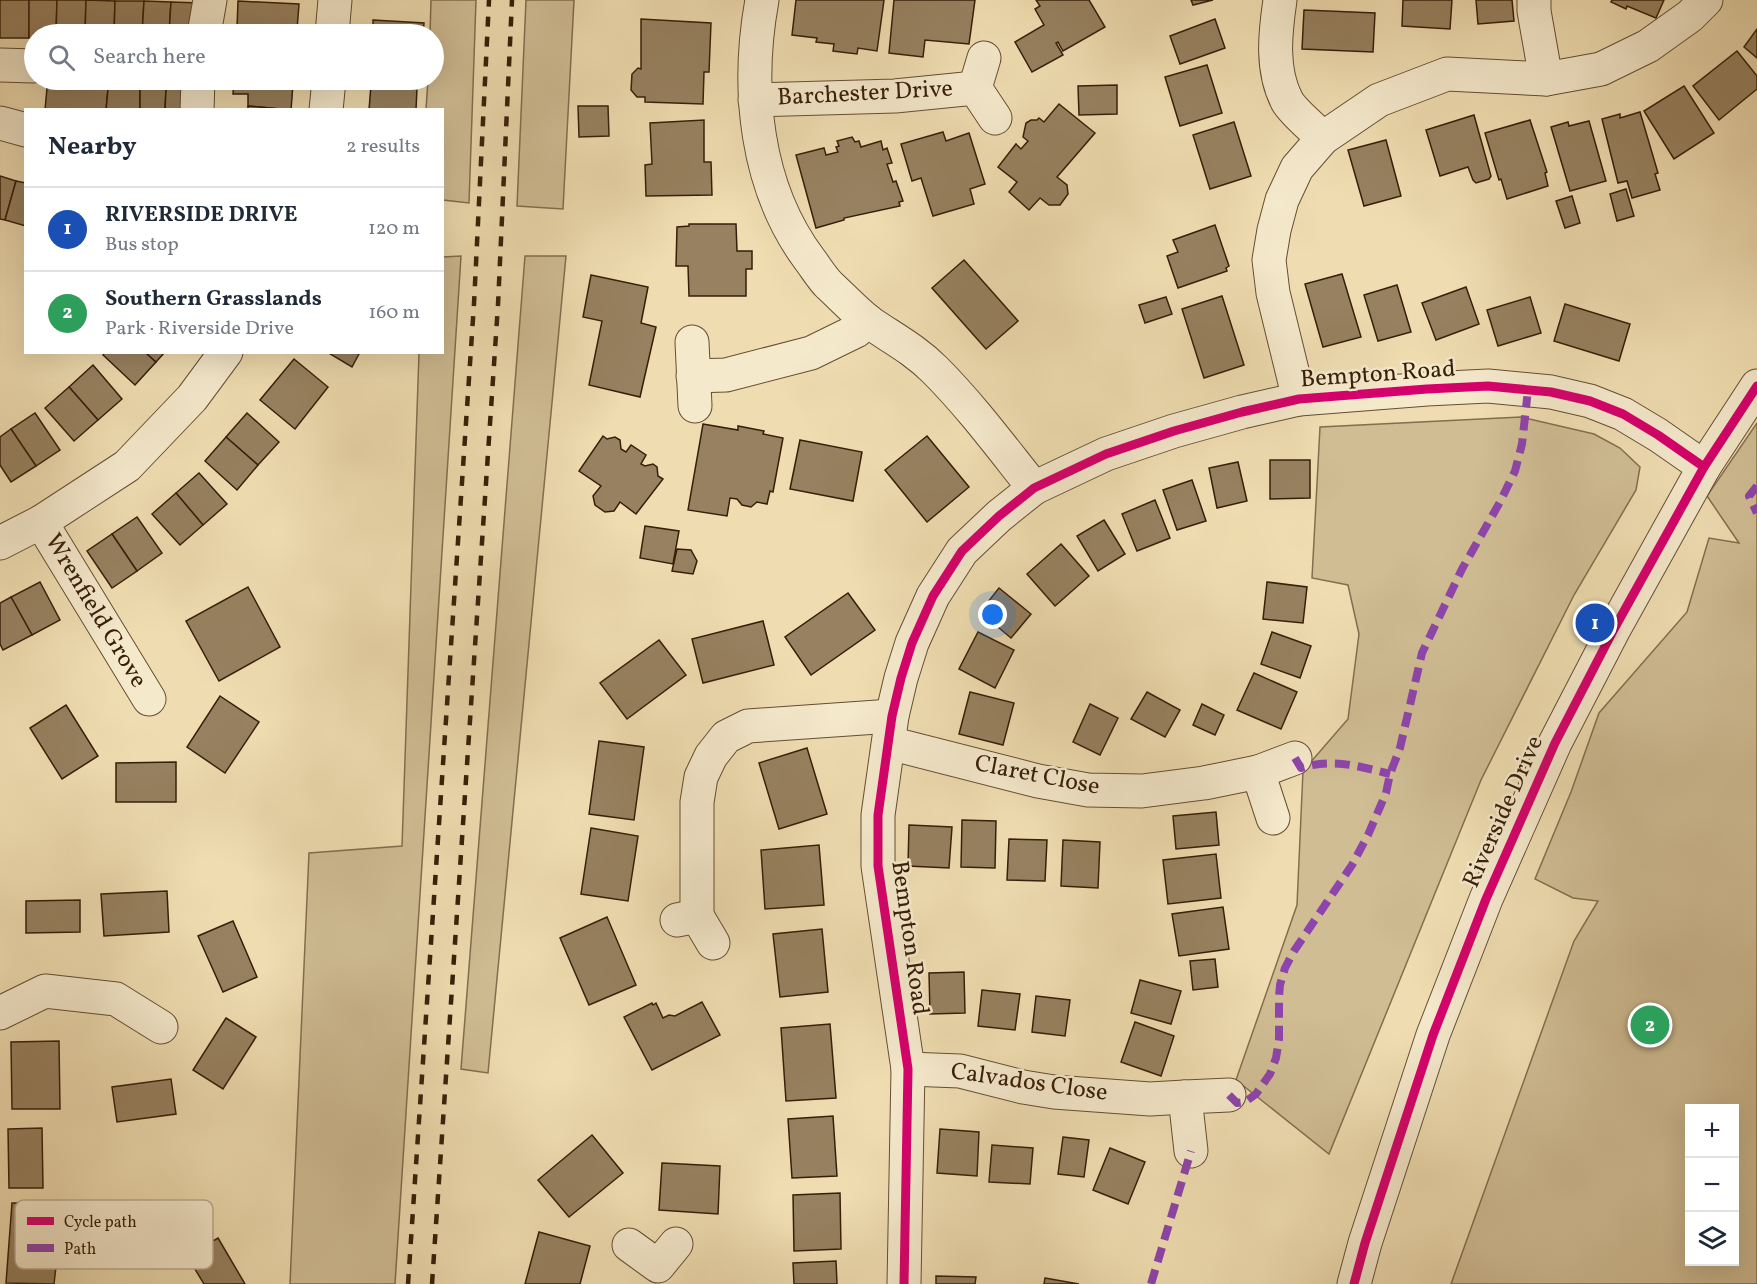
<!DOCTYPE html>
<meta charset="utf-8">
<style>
:root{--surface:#fff;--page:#f6f6f7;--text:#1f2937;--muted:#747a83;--line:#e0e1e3;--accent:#0f766e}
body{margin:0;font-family:Vollkorn,serif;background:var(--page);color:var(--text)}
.controls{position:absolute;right:18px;bottom:18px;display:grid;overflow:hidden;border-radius:0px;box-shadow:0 6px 24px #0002}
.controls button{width:54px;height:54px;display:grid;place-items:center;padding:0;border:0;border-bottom:2px solid var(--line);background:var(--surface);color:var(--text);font:30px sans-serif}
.you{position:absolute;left:993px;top:615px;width:21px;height:21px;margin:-15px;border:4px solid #fff;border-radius:50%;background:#1a73e8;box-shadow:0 0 0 9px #1a73e833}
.badge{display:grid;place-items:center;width:39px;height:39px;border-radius:50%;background:var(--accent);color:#fff;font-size:20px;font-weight:700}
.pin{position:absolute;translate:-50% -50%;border:3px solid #fff;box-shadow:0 2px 6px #0006}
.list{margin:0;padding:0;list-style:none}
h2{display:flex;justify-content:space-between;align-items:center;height:78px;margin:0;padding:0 24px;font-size:26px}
h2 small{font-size:20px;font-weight:400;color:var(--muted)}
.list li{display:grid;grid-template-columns:39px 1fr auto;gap:18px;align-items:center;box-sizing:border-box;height:84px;padding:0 24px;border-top:2px solid var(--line)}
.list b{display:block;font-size:22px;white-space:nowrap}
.list p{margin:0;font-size:20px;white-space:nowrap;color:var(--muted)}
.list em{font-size:20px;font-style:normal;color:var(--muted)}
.icon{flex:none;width:33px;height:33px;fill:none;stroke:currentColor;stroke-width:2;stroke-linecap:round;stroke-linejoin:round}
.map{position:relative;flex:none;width:1757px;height:1284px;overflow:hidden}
.search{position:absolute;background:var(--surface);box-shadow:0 6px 24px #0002;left:24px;top:24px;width:420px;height:66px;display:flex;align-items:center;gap:15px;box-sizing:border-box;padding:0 21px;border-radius:33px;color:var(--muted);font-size:22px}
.panel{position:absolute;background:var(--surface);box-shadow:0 6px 24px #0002;left:24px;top:108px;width:420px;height:246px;border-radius:0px}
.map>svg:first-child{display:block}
</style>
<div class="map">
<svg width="1757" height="1284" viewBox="0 0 1757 1284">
<rect width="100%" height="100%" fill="#efddb1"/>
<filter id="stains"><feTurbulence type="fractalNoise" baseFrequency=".00333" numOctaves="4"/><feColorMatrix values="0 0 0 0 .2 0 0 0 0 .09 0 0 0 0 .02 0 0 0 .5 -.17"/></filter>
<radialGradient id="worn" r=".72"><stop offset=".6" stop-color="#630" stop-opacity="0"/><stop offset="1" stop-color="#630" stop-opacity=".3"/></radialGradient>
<g fill="#d0bd94" stroke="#846e4e" stroke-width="1.5" fill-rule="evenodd">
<polygon points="431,0 476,0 469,203 443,200 442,110 426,109 428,80 434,80 434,34 430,34"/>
<polygon points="526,0 574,0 563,209 517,206"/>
<polygon points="461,256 395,1284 290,1284 309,853 402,846 419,353 442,352 443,257"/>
<polygon points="525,256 566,256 488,1073 461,1069"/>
<polygon points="1521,417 1594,434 1620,448 1640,467 1636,490 1574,595 1481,780 1329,1154 1236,1080 1297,905 1303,771 1348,719 1359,634 1348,585 1312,578 1320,427"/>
<path d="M1757,423V1284H1451L1574,941L1598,901L1573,898L1535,879L1571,792L1599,713L1687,612L1709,538L1739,543L1707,496ZM1690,1108H1734V1262H1690Z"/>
</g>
<g fill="#978160" stroke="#371e08" stroke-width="1.5">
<rect x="0" y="0" width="29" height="38"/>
<polygon points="29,0 57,0 56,34 34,34 34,39 29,38"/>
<polygon points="57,0 86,0 85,34 56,34"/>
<polygon points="86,0 115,1 114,34 85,34"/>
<polygon points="796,0 884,0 877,51 858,48 857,54 833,51 834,44 816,42 817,38 792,35"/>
<polygon points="894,0 975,0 969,44 925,40 923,57 889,53"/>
<polygon points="1036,0 1089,0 1105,27 1063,51 1058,42 1056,43 1063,55 1032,72 1015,42 1044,25 1035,9 1040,6"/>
<polygon points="1191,0 1213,0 1193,5"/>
<polygon points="1403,0 1452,0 1450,29 1402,26"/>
<polygon points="1476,0 1512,0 1514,21 1478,24"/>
<polygon points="1612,0 1664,0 1656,18 1627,6 1626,9 1611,2"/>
<polygon points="115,1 144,1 142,34 114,34"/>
<polygon points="144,1 171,2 169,34 142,34"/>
<polygon points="238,1 299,4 297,30 237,28"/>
<polygon points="171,2 200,3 199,34 169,34"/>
<polygon points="1304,10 1375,13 1373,52 1302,49"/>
<polygon points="641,19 711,23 709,72 704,72 703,104 645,102 645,97 637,97 631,90 632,74 638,68 641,69"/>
<polygon points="1215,19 1225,48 1180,64 1170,36"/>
<polygon points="373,20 424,23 423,34 373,34"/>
<polygon points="227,28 237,28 297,30 297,34 227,34"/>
<polygon points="1757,29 1757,58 1744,47"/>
<polygon points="1737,51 1757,76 1757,89 1719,120 1693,86"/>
<polygon points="1207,65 1222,113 1180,126 1165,77"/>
<polygon points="234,80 293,84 291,110 248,106 248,94 233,94"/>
<polygon points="234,80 294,80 293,84"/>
<polygon points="371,85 417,88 416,110 369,110"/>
<polygon points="1117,85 1117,114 1079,115 1078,86"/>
<polygon points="1684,86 1714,133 1674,159 1644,111"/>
<polygon points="47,88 108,89 106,110 45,110"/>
<polygon points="108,89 140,89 140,110 106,110"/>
<polygon points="140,89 166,89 165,110 140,110"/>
<polygon points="166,89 187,89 192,110 165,110"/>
<polygon points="1059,104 1095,133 1057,177 1067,185 1068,194 1060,205 1049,205 1040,198 1029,210 1009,192 1017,182 998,167 1016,144 1021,149 1028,141 1023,137 1026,123 1031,120 1037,120 1039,118 1044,122"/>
<polygon points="248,106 290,110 248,110"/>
<polygon points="578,106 608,106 609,136 579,137"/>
<polygon points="1640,112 1658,173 1655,174 1660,190 1632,198 1627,181 1618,183 1602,119 1620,114 1620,118"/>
<polygon points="1474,115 1491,176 1489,179 1476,183 1473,180 1468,167 1440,176 1426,130"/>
<polygon points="704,120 704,162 711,162 712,195 646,196 645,165 652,164 650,123"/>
<polygon points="1530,120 1547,172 1545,173 1548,186 1507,199 1501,179 1499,180 1485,133"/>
<polygon points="1589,121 1606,181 1570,191 1551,127 1568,122 1569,126"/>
<polygon points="1234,122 1251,176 1210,189 1193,135"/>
<polygon points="943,132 946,141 969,133 985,184 970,189 974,204 933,216 921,178 912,181 901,144"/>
<polygon points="852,137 855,142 859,141 861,147 881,141 883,150 887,148 892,163 887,164 893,182 896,181 903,201 899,202 900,206 844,218 844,220 816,228 796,155 824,148 826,155 838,152 836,147 839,146 837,141"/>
<polygon points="1386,140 1401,196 1364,206 1348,150"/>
<polygon points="0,176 16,181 5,220 0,219"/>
<polygon points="16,181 26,183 26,226 5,220"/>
<polygon points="1626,189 1634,216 1617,221 1610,194"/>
<polygon points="1572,196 1580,223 1565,228 1556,201"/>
<polygon points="689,224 736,224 737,251 752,251 752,269 746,269 746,296 689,296 688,266 676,266 677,227 689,226"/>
<polygon points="1215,225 1229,266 1226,268 1227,271 1178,288 1167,256 1178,252 1173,240"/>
<polygon points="964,260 1018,321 986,349 932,288"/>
<polygon points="1342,274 1361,337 1323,347 1305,284"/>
<polygon points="591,275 648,287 641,323 656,327 640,397 589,385 602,321 583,317"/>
<polygon points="1397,285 1411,332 1378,341 1364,295"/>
<polygon points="1466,287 1479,324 1436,340 1422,303"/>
<polygon points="1222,296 1244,365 1204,378 1182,309"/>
<polygon points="1166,297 1172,314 1145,323 1139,305"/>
<polygon points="1530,297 1541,333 1498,346 1487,310"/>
<polygon points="1565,304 1630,324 1619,361 1554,341"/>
<polygon points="105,352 145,352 156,362 135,385 103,355"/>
<polygon points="145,352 165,352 156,362"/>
<polygon points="327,352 360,352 352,367"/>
<polygon points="294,359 328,387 295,429 260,400"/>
<polygon points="93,365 122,399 98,420 69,387"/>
<polygon points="69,387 98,420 74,441 45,408"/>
<polygon points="35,413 60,450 36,466 11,429"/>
<polygon points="247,413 279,442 258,465 226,437"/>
<polygon points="703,424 738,430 738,426 764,431 763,434 783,438 773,492 770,491 767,504 757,502 751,507 742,505 737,499 730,498 727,516 688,510"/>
<polygon points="11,429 36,466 11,482 0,465 0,437"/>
<polygon points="603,436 607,439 615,437 620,440 621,449 626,452 631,445 646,455 641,464 645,466 653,464 657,467 658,476 663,479 636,514 620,502 614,511 605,512 595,505 593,496 601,486 579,471"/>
<polygon points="927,436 969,487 927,522 885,470"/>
<polygon points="226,437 258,465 237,490 205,461"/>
<polygon points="800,440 862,452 853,501 790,489"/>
<polygon points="1270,460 1310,460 1310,498 1270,499"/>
<polygon points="1238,462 1247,501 1217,508 1209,468"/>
<polygon points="199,473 227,504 203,525 176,493"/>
<polygon points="1192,480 1206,521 1177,530 1163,490"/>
<polygon points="176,493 203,525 180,545 152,514"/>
<polygon points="1155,500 1170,538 1137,551 1122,514"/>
<polygon points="137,517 162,553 137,571 112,534"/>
<polygon points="1104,520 1125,554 1098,571 1077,536"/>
<polygon points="645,526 679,531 673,564 640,558"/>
<polygon points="112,534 137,571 112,588 87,551"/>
<polygon points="1061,544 1089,576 1055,606 1027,574"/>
<polygon points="677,549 691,550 697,561 693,574 672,571"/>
<polygon points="40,582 60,620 32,635 11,597"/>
<polygon points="1267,582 1307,587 1303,623 1263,619"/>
<polygon points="248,587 280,647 219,681 186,621"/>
<polygon points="999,588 1031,614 1011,638 980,612"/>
<polygon points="848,593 875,630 811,675 785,637"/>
<polygon points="11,597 32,635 3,650 0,644 0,603"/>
<polygon points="763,621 774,665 703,683 692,639"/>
<polygon points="978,632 1014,650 995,688 959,669"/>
<polygon points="1272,632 1311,646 1300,678 1261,664"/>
<polygon points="659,640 686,675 627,719 600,683"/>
<polygon points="1254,673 1297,692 1281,729 1237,710"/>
<polygon points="970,692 1014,703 1003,745 959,734"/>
<polygon points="1147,692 1180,710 1165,737 1131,719"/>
<polygon points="220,696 259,722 225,773 187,747"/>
<polygon points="1090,704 1118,718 1100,755 1073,742"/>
<polygon points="1202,704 1224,715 1215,735 1193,725"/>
<polygon points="66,705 98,756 62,779 30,728"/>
<polygon points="599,741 644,747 634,820 589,814"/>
<polygon points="807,748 827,814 779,829 759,763"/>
<polygon points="176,762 176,802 116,802 116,763"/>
<polygon points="1216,812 1219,845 1176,849 1173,816"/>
<polygon points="962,820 996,821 995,868 961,867"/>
<polygon points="909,825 952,827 949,868 908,866"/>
<polygon points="591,828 638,836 628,901 581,894"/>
<polygon points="1009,839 1047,840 1045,881 1007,880"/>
<polygon points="1063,840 1100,842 1098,888 1061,886"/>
<polygon points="819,845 824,905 765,909 761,850"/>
<polygon points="1216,854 1221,898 1168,904 1163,860"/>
<polygon points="167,891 169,932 104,936 101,894"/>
<polygon points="80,900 80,932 26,933 26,901"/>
<polygon points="1223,907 1229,949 1179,956 1172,914"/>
<polygon points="607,917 636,985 589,1005 560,938"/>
<polygon points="233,921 257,977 223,992 198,936"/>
<polygon points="822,929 828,992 780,997 773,934"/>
<polygon points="1215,959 1218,987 1193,990 1190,961"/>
<polygon points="964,972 965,1013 930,1014 929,973"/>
<polygon points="1140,980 1181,991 1171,1024 1131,1013"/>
<polygon points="982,990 1020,994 1015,1030 978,1026"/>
<polygon points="1036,996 1070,1000 1065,1036 1032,1032"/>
<polygon points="702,1002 720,1035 652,1070 624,1017 652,1003 653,1005 656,1003 663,1018 669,1015 675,1016"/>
<polygon points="226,1018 256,1037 223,1089 193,1070"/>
<polygon points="1135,1022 1174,1036 1161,1076 1121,1062"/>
<polygon points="830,1024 836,1098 786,1101 781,1028"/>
<polygon points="59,1041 60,1109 12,1109 11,1042"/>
<polygon points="171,1079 176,1114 117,1122 112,1087"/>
<polygon points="833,1116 837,1176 792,1178 788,1119"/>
<polygon points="42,1128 43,1188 9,1188 8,1129"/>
<polygon points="940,1129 979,1132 977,1176 937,1173"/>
<polygon points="592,1135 623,1173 569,1217 538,1180"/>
<polygon points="1063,1137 1089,1140 1084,1177 1058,1174"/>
<polygon points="992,1145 1033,1148 1030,1184 989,1182"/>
<polygon points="1110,1148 1145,1162 1128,1204 1093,1190"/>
<polygon points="662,1163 720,1166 718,1214 659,1210"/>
<polygon points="840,1193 841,1249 794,1251 793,1195"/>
<polygon points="12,1203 40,1203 38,1258 57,1258 54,1284 6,1283"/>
<polygon points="539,1232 590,1246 580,1284 525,1284"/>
<polygon points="218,1238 245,1284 204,1284 187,1256"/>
<polygon points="836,1261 837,1284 794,1284 793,1263"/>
<polygon points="936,1276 976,1277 975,1284 936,1284"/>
<polygon points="1045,1278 1079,1284 1044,1284"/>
</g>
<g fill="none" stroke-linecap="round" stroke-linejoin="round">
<g stroke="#654e32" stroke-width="35">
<g id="minor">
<path d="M762,0C746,88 755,187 810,260C816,268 822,278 829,285C842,297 855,311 869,322C892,338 914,349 935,370C971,406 1002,448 1034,488"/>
<path d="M1280,0C1275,34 1271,70 1287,101C1293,112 1314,129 1323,138"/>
<polyline points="1534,0 1534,11 1546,79"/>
<polyline points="204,34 210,0"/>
<polyline points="332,34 335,0"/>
<polyline points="984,58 975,88 995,118"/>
<polyline points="0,65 34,66"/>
<polyline points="755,100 895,96 975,88"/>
<polyline points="197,110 198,80"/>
<polyline points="326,110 329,80"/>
<polyline points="0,123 26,130"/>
<polyline points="692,342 695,406"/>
<polyline points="693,376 726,375 811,353 856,331 868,321"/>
<polyline points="1299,399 1273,293 1269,260 1274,230 1282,200 1297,168 1323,138 1379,100 1447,74 1546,79 1601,69 1648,46 1690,16 1706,0"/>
<polyline points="41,522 149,699"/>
<polyline points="0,543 41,522 127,466 192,398 226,352"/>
<polyline points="889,743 1038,781 1088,790 1142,791 1204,783 1258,772 1273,818"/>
<polyline points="1258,772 1295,758"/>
<polyline points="697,916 697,802 701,777 711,756 726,737 748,726 892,716"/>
<polyline points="677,920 697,916 713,943"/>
<polyline points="0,1013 45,991 116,999 161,1027"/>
<polyline points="908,1069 960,1071 1023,1087 1054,1092 1150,1099 1185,1097"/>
<polyline points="1191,1151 1185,1097 1229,1095"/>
<polyline points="629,1245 658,1266 676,1244"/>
<polyline points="904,1284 908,1069 878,866 878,815 892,716 901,678 912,643 933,596 962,551 999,516 1034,488 1106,454 1174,431 1242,412 1299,399 1427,389 1488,386 1551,392 1590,401 1623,414 1658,435 1704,467"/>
<polyline points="1354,1284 1365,1243 1433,1035 1486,899 1555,743 1614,629 1704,467 1757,386"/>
</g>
</g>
<use href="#minor" stroke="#f5e9cc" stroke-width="33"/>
<g stroke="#371e08" stroke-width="4.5" stroke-dasharray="10 10" stroke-linecap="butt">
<polyline points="408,1284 474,304 489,0"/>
<polyline points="432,1284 498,305 512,0"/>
</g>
<g stroke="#8e44ad" stroke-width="8" stroke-dasharray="15 8" stroke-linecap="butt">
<polyline points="1757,486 1749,496 1757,513"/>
<path d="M1295,758L1301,768C1333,758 1358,766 1390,774"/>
<polyline points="1229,1095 1237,1103 1245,1102 1256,1094 1270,1074 1276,1058 1279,1039 1279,997 1280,985 1285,968 1294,951 1352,865 1368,835 1386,793 1390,774 1400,748 1422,653 1462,569 1500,502 1515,471 1522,444 1528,390"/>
<polyline points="1151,1284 1191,1151"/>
</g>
<g stroke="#f5e9cc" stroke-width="13">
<g id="cycleway">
<polyline points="904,1284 908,1069 878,866 878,815 892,716 901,678 912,643 933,596 962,551 999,516 1034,488 1106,454 1174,431 1242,412 1299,399 1427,389 1488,386 1551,392 1590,401 1623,414 1658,435 1704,467"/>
<polyline points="1354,1284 1365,1243 1433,1035 1486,899 1555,743 1614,629 1704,467 1757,386"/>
</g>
</g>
<use href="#cycleway" stroke="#d6006c" stroke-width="9"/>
</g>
<g text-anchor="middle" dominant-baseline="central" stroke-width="5" stroke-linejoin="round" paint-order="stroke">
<g font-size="24" fill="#371e08" stroke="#f5e9cc">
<text transform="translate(865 94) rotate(-3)">Barchester Drive</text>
<text transform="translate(1378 375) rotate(-4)">Bempton Road</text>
<text transform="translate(95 611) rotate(59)">Wrenfield Grove</text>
<text transform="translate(1037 776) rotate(11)">Claret Close</text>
<text transform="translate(1504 812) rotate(-66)">Riverside Drive</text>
<text transform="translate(909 938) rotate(82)">Bempton Road</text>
<text transform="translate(1029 1083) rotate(8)">Calvados Close</text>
</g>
</g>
<rect x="15" y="1200" width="198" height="69" rx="9" fill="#f5e9cc" stroke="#bcac91" stroke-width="1.5"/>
<rect x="27" y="1217" width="27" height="8" fill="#d6006c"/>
<rect x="27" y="1244" width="27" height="8" fill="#8e44ad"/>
<g font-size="16" fill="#371e08">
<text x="64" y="1227">Cycle path</text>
<text x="64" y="1254">Path</text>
</g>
<rect width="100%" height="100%" filter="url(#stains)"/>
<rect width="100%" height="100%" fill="url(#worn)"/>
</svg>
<div class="controls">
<button>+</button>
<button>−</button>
<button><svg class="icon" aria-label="layers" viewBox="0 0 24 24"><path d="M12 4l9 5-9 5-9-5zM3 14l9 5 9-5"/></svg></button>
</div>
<div class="you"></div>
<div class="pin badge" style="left:1595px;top:623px;background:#1a4fb4">1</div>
<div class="pin badge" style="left:1650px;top:1025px;background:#2e9e5b">2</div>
<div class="search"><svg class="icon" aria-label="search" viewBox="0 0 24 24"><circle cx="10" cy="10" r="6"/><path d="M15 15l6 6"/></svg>Search here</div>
<section class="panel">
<h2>Nearby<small>2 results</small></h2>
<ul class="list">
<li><span class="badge" style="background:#1a4fb4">1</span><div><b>RIVERSIDE DRIVE</b><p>Bus stop</p></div><em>120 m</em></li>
<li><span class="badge" style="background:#2e9e5b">2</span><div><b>Southern Grasslands</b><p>Park · Riverside Drive</p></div><em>160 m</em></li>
</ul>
</section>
</div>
